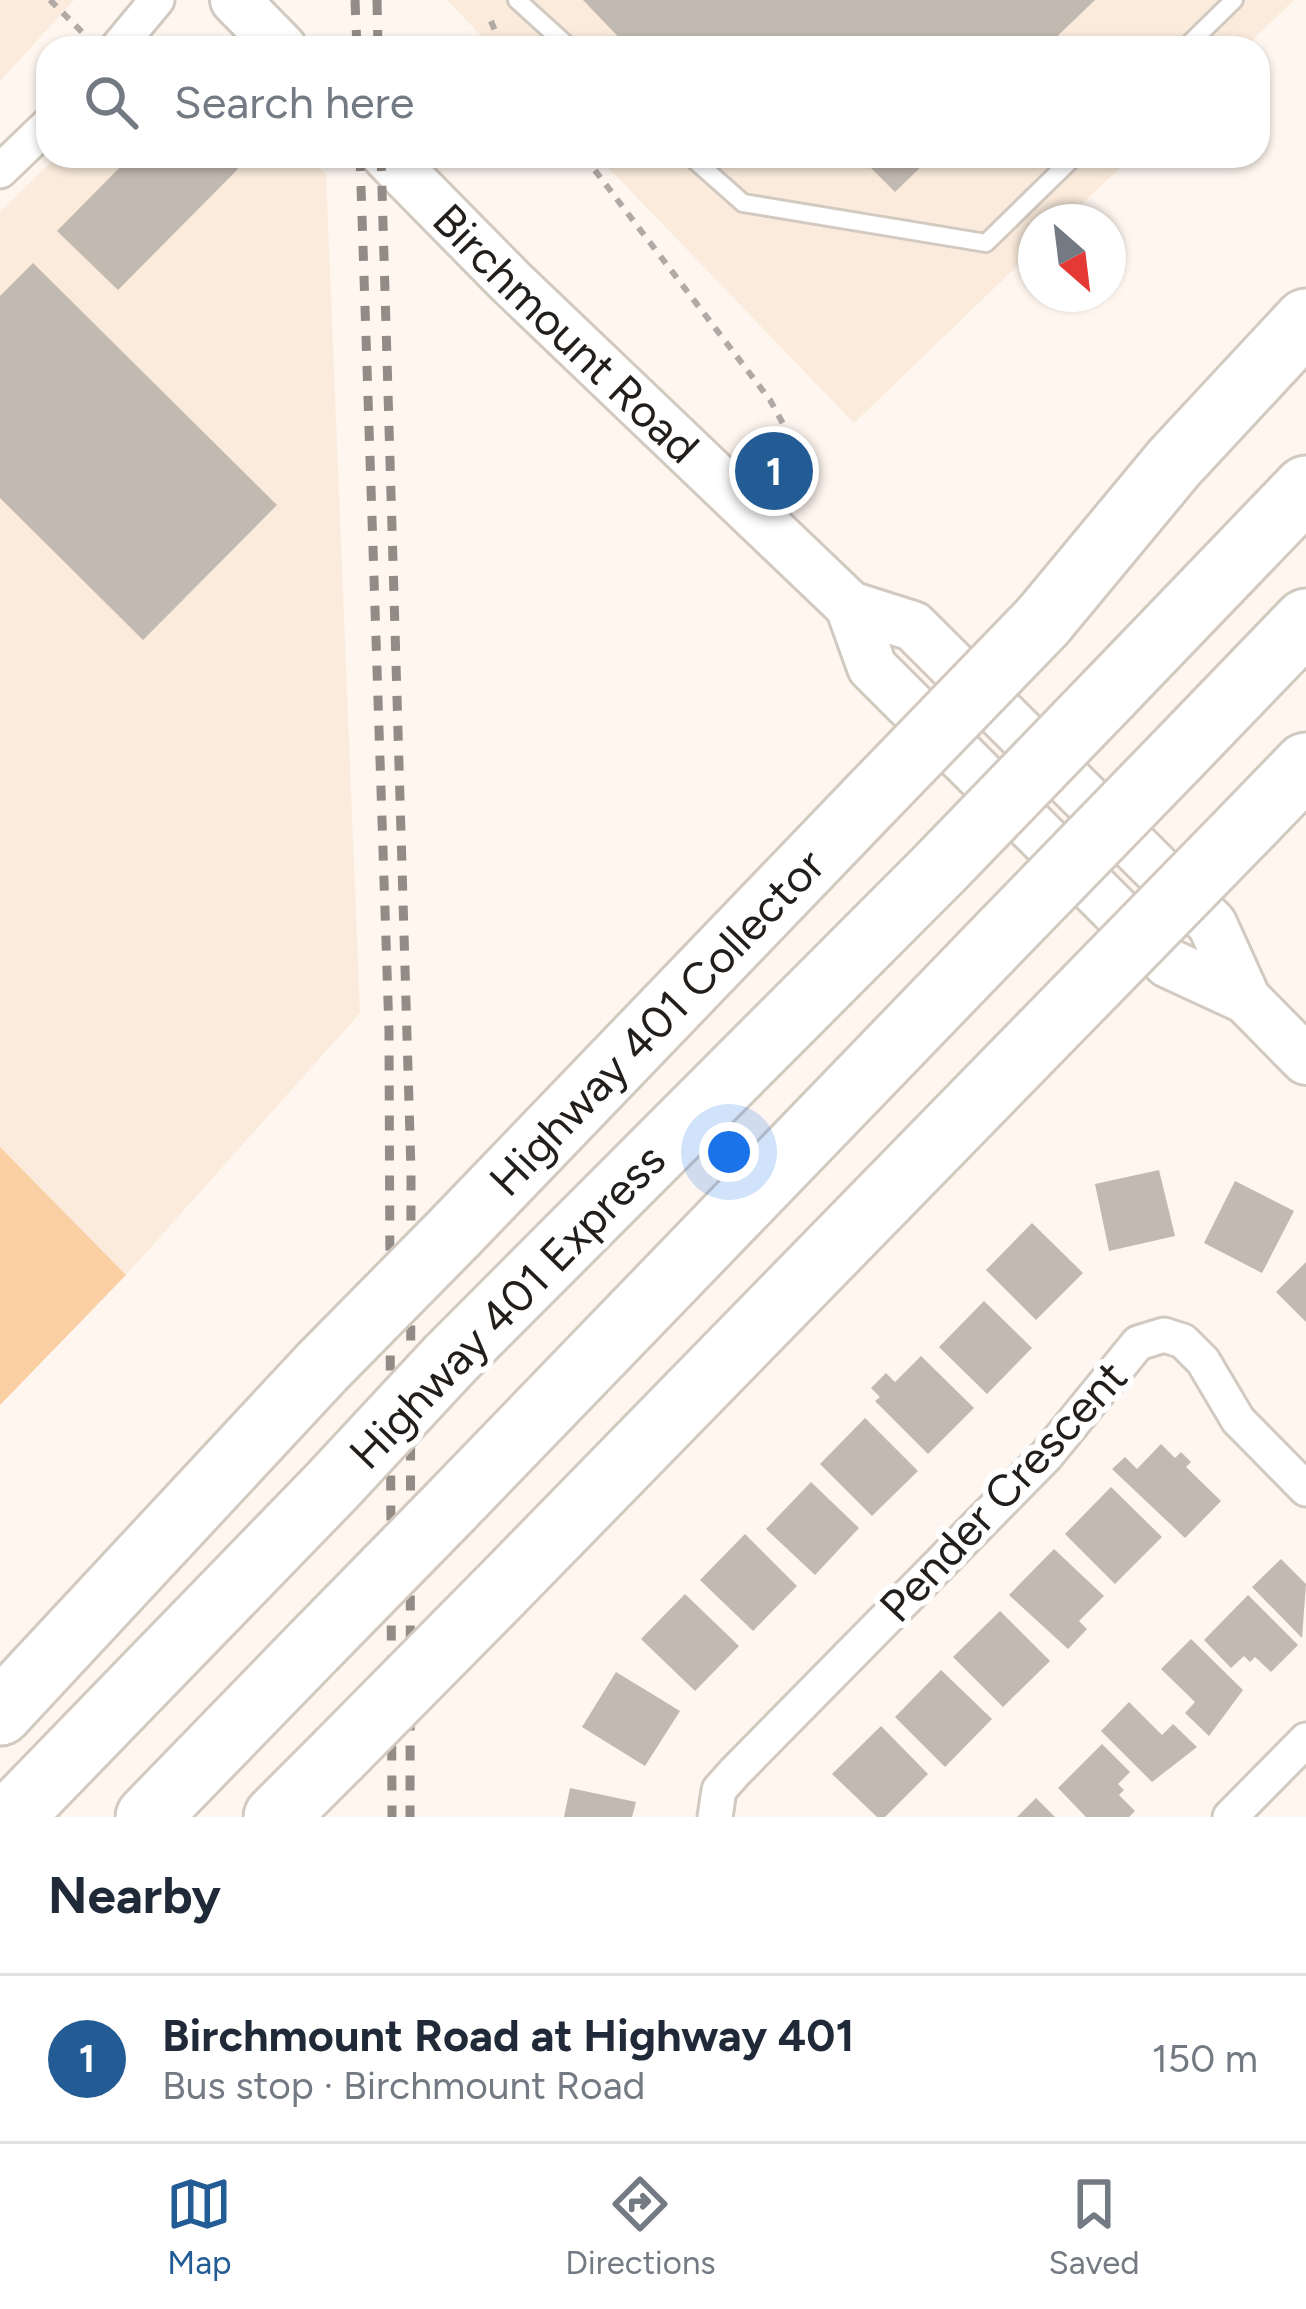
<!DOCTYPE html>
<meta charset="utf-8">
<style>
:root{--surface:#fff;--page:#f6f6f7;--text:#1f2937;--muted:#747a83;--line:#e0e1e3;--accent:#235c94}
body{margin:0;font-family:Figtree,sans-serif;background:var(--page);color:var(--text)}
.compass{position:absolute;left:1018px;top:204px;width:108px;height:108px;border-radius:50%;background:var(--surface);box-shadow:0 3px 9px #0004;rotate:152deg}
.you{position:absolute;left:729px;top:1152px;width:42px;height:42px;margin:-30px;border:9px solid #fff;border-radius:50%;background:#1a73e8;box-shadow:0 0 0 18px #1a73e833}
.badge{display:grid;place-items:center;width:78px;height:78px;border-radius:50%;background:var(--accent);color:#fff;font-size:39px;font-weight:700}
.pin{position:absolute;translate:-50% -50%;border:6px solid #fff;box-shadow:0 3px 12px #0006}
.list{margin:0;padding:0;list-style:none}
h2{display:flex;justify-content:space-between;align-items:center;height:156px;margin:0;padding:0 48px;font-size:51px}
h2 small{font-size:39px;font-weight:400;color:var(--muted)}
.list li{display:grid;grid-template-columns:78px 1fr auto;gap:36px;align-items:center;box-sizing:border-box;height:168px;padding:0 48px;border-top:3px solid var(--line)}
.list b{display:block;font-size:45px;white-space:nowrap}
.list p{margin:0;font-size:39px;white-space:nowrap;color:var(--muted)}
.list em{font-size:39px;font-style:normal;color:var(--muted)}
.icon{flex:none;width:66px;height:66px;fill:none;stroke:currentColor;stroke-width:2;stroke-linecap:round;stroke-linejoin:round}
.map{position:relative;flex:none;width:1306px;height:1817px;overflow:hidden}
.search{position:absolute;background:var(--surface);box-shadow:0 3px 9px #0004;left:36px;right:36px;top:36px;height:132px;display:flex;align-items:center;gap:30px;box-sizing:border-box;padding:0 42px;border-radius:36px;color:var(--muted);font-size:45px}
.sheet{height:324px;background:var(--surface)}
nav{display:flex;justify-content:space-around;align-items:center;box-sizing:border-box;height:168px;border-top:3px solid var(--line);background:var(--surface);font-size:33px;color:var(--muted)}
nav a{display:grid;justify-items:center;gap:6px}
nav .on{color:var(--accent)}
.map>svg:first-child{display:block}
</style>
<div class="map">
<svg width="1306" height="1817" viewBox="0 0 1306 1817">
<rect width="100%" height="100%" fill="#fef6ef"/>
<g fill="#faebdc">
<polygon points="0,0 74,0 0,81"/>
<polygon points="447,0 1294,0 1244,48 493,48"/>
<polygon points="57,156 307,156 326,174 360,1013 126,1275 0,1147 0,212"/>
<polygon points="597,156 1132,156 1063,222 1036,222 1036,248 854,423"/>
</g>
<polygon fill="#f9cfa3" points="0,1147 126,1275 0,1405"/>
<g fill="#c2b9b0">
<polygon points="583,0 1095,0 1045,48 755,48 750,42 744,48 629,48"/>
<polygon points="131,156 224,156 238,169 118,290 57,231"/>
<polygon points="859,156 932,156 895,192"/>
<polygon points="33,263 277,505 143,640 0,498 0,296"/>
<polygon points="1159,1170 1175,1236 1109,1251 1095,1184"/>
<polygon points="1235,1181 1294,1211 1262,1273 1204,1243"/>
<polygon points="1032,1223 1083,1273 1036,1320 986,1270"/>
<polygon points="1306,1262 1306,1322 1276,1292"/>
<polygon points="984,1301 1032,1348 987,1394 939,1347"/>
<polygon points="921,1356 974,1408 928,1454 875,1401 880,1397 871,1388 886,1373 895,1382"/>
<polygon points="865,1418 918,1471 872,1516 820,1464"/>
<polygon points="1161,1444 1175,1458 1181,1452 1191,1462 1186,1467 1221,1501 1185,1538 1112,1469 1125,1457 1137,1469"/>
<polygon points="811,1482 859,1528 815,1575 766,1529"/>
<polygon points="1111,1487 1162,1537 1115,1584 1065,1534"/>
<polygon points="745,1534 797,1586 753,1631 700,1580"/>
<polygon points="1054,1549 1104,1596 1079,1621 1087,1629 1068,1649 1009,1595"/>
<polygon points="1281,1559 1306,1584 1302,1638 1252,1587"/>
<polygon points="685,1594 739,1646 695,1691 641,1639"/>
<polygon points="1248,1595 1298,1645 1271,1672 1255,1657 1250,1662 1244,1656 1231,1668 1204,1640"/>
<polygon points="1000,1611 1050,1661 1003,1707 953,1657"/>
<polygon points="1191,1639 1243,1690 1209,1736 1185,1713 1195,1702 1161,1669"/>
<polygon points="941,1670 992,1719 945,1767 895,1717"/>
<polygon points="616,1672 680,1711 645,1766 582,1727"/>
<polygon points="1129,1702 1162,1735 1173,1724 1197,1747 1152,1782 1101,1731"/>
<polygon points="881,1726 928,1774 885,1817 877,1817 832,1774"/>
<polygon points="1102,1744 1130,1772 1118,1784 1124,1790 1119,1795 1135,1811 1129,1817 1086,1817 1058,1788"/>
<polygon points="570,1788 636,1802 632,1817 564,1817"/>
<polygon points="1036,1798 1055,1817 1017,1817"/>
</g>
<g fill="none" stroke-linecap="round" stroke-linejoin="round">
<g stroke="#d2c9c0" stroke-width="22">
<g id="lane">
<polyline points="517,0 570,48"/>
<polyline points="1185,48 1234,0"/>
<polyline points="690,156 743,203 986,243 1075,156"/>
</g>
</g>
<g stroke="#d2c9c0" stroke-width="39">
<g id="street">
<polyline points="117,48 157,0"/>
<polyline points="0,171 48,125"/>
<polyline points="715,1817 719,1790 735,1772 1046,1456 1138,1343 1164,1335 1183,1341 1203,1361 1238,1420 1306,1489"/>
<polyline points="1230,1817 1306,1740"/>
</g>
</g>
<g stroke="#d2c9c0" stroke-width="54">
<g id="secondary">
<polyline points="235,0 282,48"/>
<path id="s1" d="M387,156L510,281L850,606L913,626L1212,924L1246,999L1306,1060"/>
<polyline points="850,606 872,667 1168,963 1246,999"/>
</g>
</g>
<g stroke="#d2c9c0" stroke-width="69">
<g id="highway">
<polyline points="1043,621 1174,463 1306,321"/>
<polyline points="1109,693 1306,488"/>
<polyline points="1176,756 1306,621"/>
<polyline points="1244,829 1306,765"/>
<path id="s2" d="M455,1232L871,799"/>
<polyline points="450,1359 940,868"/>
<polyline points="451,1506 1006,931"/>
<polyline points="500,1591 1077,1000"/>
<polyline points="0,1713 322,1367"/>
<polyline points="11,1817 332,1486"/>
<polyline points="148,1817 313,1647"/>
<polyline points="276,1817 339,1754"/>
</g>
</g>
<g stroke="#b0a9a4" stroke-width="6" stroke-dasharray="9 9" stroke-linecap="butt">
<polyline points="50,0 90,40"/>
<polyline points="491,21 502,48"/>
<polyline points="584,156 770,400 803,460 802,484"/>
</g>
<use href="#lane" stroke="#fff" stroke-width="16"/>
<use href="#street" stroke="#fff" stroke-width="33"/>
<use href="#secondary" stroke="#fff" stroke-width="48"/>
<use href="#highway" stroke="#fff" stroke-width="63"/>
<g stroke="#928c87" stroke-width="9" stroke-dasharray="15 15" stroke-linecap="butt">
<polyline points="355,0 357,48"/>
<polyline points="377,0 378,48"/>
<polyline points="360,156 389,1031 392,1817"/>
<polyline points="381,156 411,1171 410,1817"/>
</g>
<g stroke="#d2c9c0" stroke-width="69" stroke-linecap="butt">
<g id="highway-bridge">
<polyline points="871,799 1043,621"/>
<polyline points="940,868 1109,693"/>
<polyline points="1006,931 1176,756"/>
<polyline points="1077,1000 1244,829"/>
<polyline points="322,1367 455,1232"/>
<polyline points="332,1486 450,1359"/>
<polyline points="313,1647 451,1506"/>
<polyline points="339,1754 500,1591"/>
</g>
</g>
<use href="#highway-bridge" stroke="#fff" stroke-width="63"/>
</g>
<g text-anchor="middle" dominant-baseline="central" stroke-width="12" stroke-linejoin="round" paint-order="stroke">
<g font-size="45" fill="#221e1b" stroke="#fff">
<text stroke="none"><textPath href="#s1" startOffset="252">Birchmount Road</textPath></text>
<text stroke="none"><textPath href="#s2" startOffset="291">Highway 401 Collector</textPath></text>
<text transform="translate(507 1306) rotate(-46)">Highway 401 Express</text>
<text transform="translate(1003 1491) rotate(-47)">Pender Crescent</text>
</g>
</g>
</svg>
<svg class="compass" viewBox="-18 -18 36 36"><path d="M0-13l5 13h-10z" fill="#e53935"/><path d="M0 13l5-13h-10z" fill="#747a83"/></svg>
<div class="you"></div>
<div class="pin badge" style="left:774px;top:471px">1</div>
<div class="search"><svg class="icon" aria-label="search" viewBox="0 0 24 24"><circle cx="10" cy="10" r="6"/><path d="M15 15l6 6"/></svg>Search here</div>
</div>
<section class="sheet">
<h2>Nearby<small></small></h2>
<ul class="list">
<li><span class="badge">1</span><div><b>Birchmount Road at Highway 401</b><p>Bus stop · Birchmount Road</p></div><em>150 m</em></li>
</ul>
</section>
<nav>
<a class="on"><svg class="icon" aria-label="map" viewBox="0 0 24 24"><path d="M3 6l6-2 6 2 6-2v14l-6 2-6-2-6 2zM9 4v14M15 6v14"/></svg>Map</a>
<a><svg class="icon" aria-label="directions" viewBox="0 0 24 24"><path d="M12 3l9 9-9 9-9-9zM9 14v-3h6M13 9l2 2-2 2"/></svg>Directions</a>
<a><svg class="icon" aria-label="saved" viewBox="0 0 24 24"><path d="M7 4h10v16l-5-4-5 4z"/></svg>Saved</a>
</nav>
